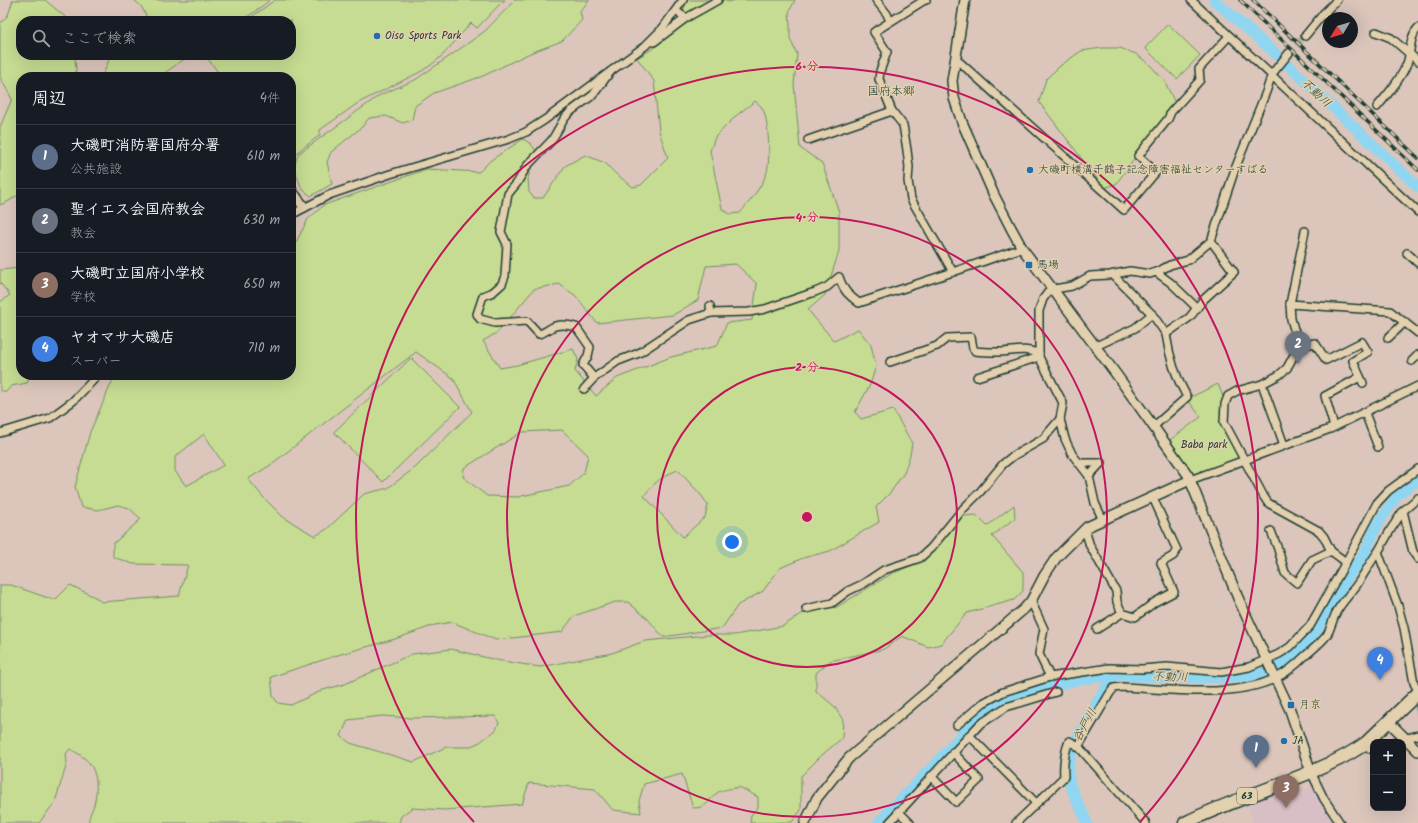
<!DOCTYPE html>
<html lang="ja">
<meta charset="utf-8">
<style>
:root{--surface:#171b24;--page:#20242c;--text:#f1f3f6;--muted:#9ea1a6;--line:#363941;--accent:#1f6fb2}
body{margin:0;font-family:Kalam,"Klee One",sans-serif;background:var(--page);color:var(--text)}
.controls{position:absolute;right:12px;bottom:12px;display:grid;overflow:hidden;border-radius:8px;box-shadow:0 4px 16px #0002}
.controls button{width:36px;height:36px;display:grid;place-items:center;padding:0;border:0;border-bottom:1px solid var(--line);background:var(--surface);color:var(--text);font:20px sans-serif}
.compass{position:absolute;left:1322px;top:12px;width:36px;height:36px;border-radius:50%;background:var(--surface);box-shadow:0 4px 16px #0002;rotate:232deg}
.you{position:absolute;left:732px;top:542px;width:14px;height:14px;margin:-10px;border:3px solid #fff;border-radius:50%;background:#1a73e8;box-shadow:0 0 0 6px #1a73e833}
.badge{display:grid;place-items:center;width:26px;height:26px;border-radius:50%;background:var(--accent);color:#fff;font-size:13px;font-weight:700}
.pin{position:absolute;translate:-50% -33px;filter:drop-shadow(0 1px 2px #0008)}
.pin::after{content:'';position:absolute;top:21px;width:14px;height:12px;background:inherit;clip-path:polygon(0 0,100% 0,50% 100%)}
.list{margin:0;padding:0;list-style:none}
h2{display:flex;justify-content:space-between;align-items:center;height:52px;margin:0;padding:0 16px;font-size:17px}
h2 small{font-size:13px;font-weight:400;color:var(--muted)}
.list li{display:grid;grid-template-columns:26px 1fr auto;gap:12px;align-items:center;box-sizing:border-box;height:64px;padding:0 16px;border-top:1px solid var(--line)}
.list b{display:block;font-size:15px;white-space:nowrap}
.list p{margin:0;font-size:13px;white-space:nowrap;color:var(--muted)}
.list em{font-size:13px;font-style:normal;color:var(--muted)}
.icon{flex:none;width:22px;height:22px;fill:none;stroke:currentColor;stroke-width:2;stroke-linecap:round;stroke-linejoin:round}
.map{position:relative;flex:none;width:1418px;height:823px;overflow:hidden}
.search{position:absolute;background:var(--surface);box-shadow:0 4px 16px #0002;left:16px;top:16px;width:280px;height:44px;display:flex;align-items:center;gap:10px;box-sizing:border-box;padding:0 14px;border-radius:16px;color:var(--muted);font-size:15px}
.panel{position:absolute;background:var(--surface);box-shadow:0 4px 16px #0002;left:16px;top:72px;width:280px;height:308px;border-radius:16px}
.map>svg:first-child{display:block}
</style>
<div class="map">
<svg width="1418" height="823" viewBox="0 0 1418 823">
<rect width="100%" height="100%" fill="#dcc6bc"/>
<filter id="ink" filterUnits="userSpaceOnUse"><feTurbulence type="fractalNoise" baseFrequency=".025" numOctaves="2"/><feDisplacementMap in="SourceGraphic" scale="8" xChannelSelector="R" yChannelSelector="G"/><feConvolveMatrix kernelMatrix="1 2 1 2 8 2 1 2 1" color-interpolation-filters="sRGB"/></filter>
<g filter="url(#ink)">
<polygon fill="#d8bfc6" points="1294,785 1297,791 1303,788 1305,790 1312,786 1334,823 1253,823 1247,802"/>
<g fill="#c5dc92" stroke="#728c63" fill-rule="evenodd">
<polygon points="13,0 45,0 70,21 21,21 21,55 75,55 76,71 73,77 21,77 21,193 9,201 0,205 0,127 12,99 0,77 0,24 8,15"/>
<polygon points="134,0 270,0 253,13 240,21 149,21 141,6"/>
<polygon points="275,0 505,0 501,3 477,28 471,23 443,55 431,65 420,72 358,103 320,130 320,135 291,157 291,77 220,77 221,76 205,55 291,55 291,21 246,21"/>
<polygon points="515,0 589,0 580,12 582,20 562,41 530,53 483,76 434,93 415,106 412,120 403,123 386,116 369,118 362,127 331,152 327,162 332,184 311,196 302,189 294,168 298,154 380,95 415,80 450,56 485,31"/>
<path d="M687,0H725L727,2L738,0H795L789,12L790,26V39L797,54L794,84L800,148L822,163L839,212V251L825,295L808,310L834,341L858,329L871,345L876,366L870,385L855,412L861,419L893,410L912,443L910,455L904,473L890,493L876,507L879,522L830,551L803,558L780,568L763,591L738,605L722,628L663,637L648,619L628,602H615L574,616L562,632L496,640L452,622L435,625L395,639L341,654L271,677L273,696L278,703L291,705L323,690L345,684L412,654L451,649L496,660L540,667L612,653L645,641L707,635H735L783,626L803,613L837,607L891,574L922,561L951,517L976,515L987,526L1014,505L1015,518L992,536L1023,572V591L1014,600L967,613L941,644L928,647L902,636L884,649L830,661L816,673V691L834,706L843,720L842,738L822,755L801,776V810L792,822L750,823L751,815L758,807V797L739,787C733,789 722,789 717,793C707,801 708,808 693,808L682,774L644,784L639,801L641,813L613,810L595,789L529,783L522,804L445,810L412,808L401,816L399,823H89C88,817 92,811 94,805C98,789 98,768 84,758C80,754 75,752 70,749L66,754L67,763L55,802L39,823H0V585H11L51,599H56L70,585L97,598L101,602L179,596L188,565L133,564L113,557V544L141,519L129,508L118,505L98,510L81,507L75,487L90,432L115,375H291V252L308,219L324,205L427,169L479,172L491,160L523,139L531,144L536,151L528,178L529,192L534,198H543L565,166L585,155L605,163L616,174L633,187L641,185L668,158L659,131L654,81L637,58L654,48L677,28ZM755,101C757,103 761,105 762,108C769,117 771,164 766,175C760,189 750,201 740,213L730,214L722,209L710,151L715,137L737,115ZM736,264L757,284L752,320L727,323L717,346L671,357L617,378L596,396L575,371L578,359L573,349L517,365L500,368L483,341L498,332L534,289L559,284L576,296L597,323L673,315L698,300L706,266ZM416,352L453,378L472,412L416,467L388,488L364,494L327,529L315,536L283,517L264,498L248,479L269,466ZM562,430L588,455L584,473L569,486L517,497L487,496L463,477L464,468L522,432ZM204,434L224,465L186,486L175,471V457ZM678,470L701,495L708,505L705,517L683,537L644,496C653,483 664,475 678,470ZM382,716L411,718L495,716L499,723L496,730L480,742L469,747H446L414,762L350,743L341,736L348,720Z"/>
<polygon points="1168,24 1200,55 1177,79 1145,48"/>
<polygon points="1102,48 1120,48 1136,54 1149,64 1164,80 1175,103 1116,184 1104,188 1039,102 1046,79 1060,66 1081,51"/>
<polygon points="111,55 190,55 159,77 102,77"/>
<polygon points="21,268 21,375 31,375 27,383 11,386 6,392 0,390 0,302 10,295 0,283 0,270"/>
<polygon points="411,358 460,407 383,482 334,432"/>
<polygon points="1218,384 1224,399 1220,411 1240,457 1193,476 1170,440 1201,417 1187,399"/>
</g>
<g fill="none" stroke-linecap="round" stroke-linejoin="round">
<g stroke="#6399a5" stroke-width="2">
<polyline points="1370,542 1374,554"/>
<polyline points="1376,558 1391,597 1398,619"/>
<polyline points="1415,702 1418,717"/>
</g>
<g stroke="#90d6f1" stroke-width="11">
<polyline points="1214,0 1274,52 1418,187"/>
<polyline points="878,823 940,759 962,734 965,726 987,710 1006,699 1042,688 1083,679 1114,675 1186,678 1243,677 1264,673 1286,662 1300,652 1318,628 1349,575 1365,553 1376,527 1398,494 1418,480"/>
<path d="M1087,823C1082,809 1072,795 1069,780C1063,746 1097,703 1114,675"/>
</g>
<polyline stroke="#b6aba1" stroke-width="7" stroke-dasharray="7 3.5" stroke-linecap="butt" points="1289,53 1305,36"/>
<g stroke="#1f3d34" stroke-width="10">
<g id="minor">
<polyline points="876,0 887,14 890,21"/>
<polyline points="926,0 923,1 874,32 887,52 880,71 879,79 892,111 903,125 907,150 909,167 908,181 911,199 953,272"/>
<polyline points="1191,0 1418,212"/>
<polyline points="676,11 686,18 718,0"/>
<polyline points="1324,13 1330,18"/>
<polyline points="1376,32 1391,38 1418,61"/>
<polyline points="1305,36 1324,13 1337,0"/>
<polyline points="654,42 686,18"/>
<polyline points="955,58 1124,210 1156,172 1138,156 1168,119 1171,112 1200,80 1199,69 1229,36"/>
<path d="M1377,107C1388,94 1399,81 1406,66C1412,54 1408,38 1418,28"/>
<polyline points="808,140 892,111"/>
<polyline points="291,215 329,195 390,174 509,139 526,132 546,119 645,46 662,29 683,0"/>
<polyline points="1305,231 1290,304 1390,311 1418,333"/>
<polyline points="1407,253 1418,263"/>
<polyline points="1156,272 1171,283 1197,308"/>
<polyline points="1113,275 1152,314"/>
<polyline points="1052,287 1043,299 1039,311 1039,357 1063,403 1060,419 1065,439 1072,454 1089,476 1095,503 1103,520"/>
<polyline points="1054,289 1072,286 1090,276 1110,275 1130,271 1150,274 1159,271 1170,265 1188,260 1211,241"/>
<path d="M710,306L711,313L749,312L765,309L815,292L827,287L839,277C844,291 847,294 859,303L953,272L1022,248"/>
<polyline points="1388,338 1405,322"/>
<polyline points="1096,346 1135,328 1152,314 1166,334"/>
<polyline points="1299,346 1315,343 1326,360 1362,342 1368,352 1353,361 1363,383"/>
<polyline points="1412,361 1418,355"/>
<path d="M890,362L937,346L947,338L971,337L973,348L975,351C983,352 990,352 998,352C1012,352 1025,347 1039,354"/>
<polyline points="977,377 1039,357"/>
<path d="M594,378L583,365L588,356L590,347L576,327C569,325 562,324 555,326C549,328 545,333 539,334L527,321L495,323L480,319L477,314L483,296L493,292L502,284L505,276L507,244L501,232L508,194L517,183L527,166L552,140L564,119L570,112L593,95L611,71"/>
<polyline points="1262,384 1237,391 1228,396 1225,404 1224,422 1264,497 1268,503 1319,531 1324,537 1331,551 1346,562"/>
<polyline points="584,389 594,378 618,361 639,353 689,320 711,313"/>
<polyline points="1365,413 1378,447"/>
<path d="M1153,427L1187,397C1176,378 1169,356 1166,334L1190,317L1203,300L1234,272L1211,241L1235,169L1266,92L1272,74L1289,53"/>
<polyline points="1334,427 1325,396 1360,377"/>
<polyline points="0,433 50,418 73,401 98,375"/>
<polyline points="1284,445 1262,384 1279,375 1287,368 1299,346 1291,319 1290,304"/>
<polyline points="1079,463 1101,463"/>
<polyline points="1089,476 1101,463"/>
<polyline points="1190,480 1330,429 1418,386"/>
<polyline points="1418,498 1403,511 1413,552 1418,559"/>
<polyline points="1087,527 1086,533 1090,546 1116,591 1117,602 1122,613"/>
<polyline points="1271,531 1278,549 1285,573 1297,583 1312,560 1331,551"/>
<polyline points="1378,552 1391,529 1403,511"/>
<polyline points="1031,601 1044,629 1039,654 1050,677"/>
<polyline points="806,609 832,603 848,591 863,584 884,570 920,558 931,548 963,509 980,492 1003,464 1013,456 1043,439 1060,419"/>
<polyline points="1097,629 1122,613 1135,617 1155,602 1174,592 1161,563 1173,556 1177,550 1153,498"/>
<polyline points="957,725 983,703 1003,692 1050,677 1109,668 1142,669 1167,667 1221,672 1249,667 1279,654 1290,647 1310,626 1346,562 1377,503 1388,491 1418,469"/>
<polyline points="969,735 1036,803"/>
<polyline points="1393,742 1418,735"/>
<polyline points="1366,743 1370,749 1373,748"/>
<path d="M1078,747L1110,693L1114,688L1122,687C1168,689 1234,699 1276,678C1286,673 1297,664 1305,656C1313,649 1321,643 1327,635C1331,628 1332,622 1335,615C1340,603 1351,594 1358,583C1365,573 1370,562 1378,552L1398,606L1404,628L1414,683L1418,691"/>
<polyline points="1311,772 1324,799 1340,823"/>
<polyline points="931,776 956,802 979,780 953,752"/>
<polyline points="898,811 910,823"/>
<polyline points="889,823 979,725 1006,707 1056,692"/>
<path d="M1016,823L1064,777C1063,764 1064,754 1069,741L1077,745L1146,823"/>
</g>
</g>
<g stroke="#1f3d34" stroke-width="12">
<g id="tertiary">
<polyline points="965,0 952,81 954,98 962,122 994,195 1011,228 1022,248 1116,374 1188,475 1238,598 1290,710 1311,772"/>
<polyline points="291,190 304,207"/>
<polyline points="1388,721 1418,751"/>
<polyline points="805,823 817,798 849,758 1024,609 1031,601 1044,576 1056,558 1087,527 1190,480"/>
</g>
</g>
<g stroke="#1f3d34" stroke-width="15">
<path id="primary" d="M1185,823C1217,807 1252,795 1286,782C1314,771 1342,760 1366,743L1418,693"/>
</g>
<use href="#minor" stroke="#e3d0ae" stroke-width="7"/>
<use href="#tertiary" stroke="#e3d0ae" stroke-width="9"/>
<use href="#primary" stroke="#e3d0ae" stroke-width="12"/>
<g stroke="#1f3d34" stroke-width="3.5">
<g id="rail">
<polyline points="1240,0 1418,170"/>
<polyline points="1253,0 1418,158"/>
</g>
</g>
<use href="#rail" stroke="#e3d0ae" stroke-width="2" stroke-dasharray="6" stroke-linecap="butt"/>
</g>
</g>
<g fill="none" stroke="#c2185b" stroke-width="2">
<circle cx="807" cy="517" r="150"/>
<circle cx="807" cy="517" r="300"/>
<path d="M474 822A451 451 0 1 1 1140 822"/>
</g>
<g fill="#1f6fb2" stroke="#e3d0ae" stroke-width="1.5">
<circle cx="377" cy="36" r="4"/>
<circle cx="1030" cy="170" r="4"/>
<rect x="1025" y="261" width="8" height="8" rx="2"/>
<rect x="1287" y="701" width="8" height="8" rx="2"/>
<circle cx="1284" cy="741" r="4"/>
</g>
<g text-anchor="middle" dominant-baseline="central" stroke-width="3" stroke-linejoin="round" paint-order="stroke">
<rect fill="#e3d0ae" stroke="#5a6959" stroke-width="1" x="1237" y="788" width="20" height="16" rx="3"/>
<g font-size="10" font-weight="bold" fill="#1f3d34">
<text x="1247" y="796">63</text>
</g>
<g font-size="11" fill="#1f3d34" stroke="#e3d0ae" text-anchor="start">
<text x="385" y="36">Oiso Sports Park</text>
<text x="1038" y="170">大磯町横溝千鶴子記念障害福祉センターすばる</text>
<text x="1037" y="265">馬場</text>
<text x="1299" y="705">月京</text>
<text x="1292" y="741">JA</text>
</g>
<g font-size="11" fill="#274539" stroke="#e3d0ae">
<text x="1204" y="445">Baba park</text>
</g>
<g font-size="12" fill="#1f3d34" stroke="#e3d0ae">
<text x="891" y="91">国府本郷</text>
</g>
<g font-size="12" font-style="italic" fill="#25453d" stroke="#e3d0ae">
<text transform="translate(1316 93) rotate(43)">不動川</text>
<text transform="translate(1170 677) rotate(2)">不動川</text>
<text transform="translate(1085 725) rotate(-61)">谷戸川</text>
</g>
</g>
<circle cx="807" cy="517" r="6" fill="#c2185b" stroke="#e3d0ae" stroke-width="2"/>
<g font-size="12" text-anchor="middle" font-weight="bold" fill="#c2185b" stroke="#e3d0ae" stroke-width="3" stroke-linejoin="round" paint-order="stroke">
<text x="807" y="70">6 分</text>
<text x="807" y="221">4 分</text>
<text x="807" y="371">2 分</text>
</g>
</svg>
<div class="controls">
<button>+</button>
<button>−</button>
</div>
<svg class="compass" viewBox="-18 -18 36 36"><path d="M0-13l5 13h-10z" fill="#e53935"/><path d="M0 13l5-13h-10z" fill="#9ea1a6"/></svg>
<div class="you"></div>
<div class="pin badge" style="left:1256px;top:768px;background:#5c6f8a">1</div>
<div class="pin badge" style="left:1298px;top:364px;background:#6b7280">2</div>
<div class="pin badge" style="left:1286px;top:808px;background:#8d6e63">3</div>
<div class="pin badge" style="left:1380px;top:680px;background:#3f7fe0">4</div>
<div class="search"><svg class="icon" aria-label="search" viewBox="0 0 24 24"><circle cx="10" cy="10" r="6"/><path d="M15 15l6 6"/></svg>ここで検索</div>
<section class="panel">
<h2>周辺<small>4件</small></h2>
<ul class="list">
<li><span class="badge" style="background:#5c6f8a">1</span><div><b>大磯町消防署国府分署</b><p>公共施設</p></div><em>610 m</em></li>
<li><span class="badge" style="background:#6b7280">2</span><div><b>聖イエス会国府教会</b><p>教会</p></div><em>630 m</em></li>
<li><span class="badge" style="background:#8d6e63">3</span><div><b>大磯町立国府小学校</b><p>学校</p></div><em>650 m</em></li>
<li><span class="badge" style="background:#3f7fe0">4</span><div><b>ヤオマサ大磯店</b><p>スーパー</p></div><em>710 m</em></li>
</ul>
</section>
</div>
